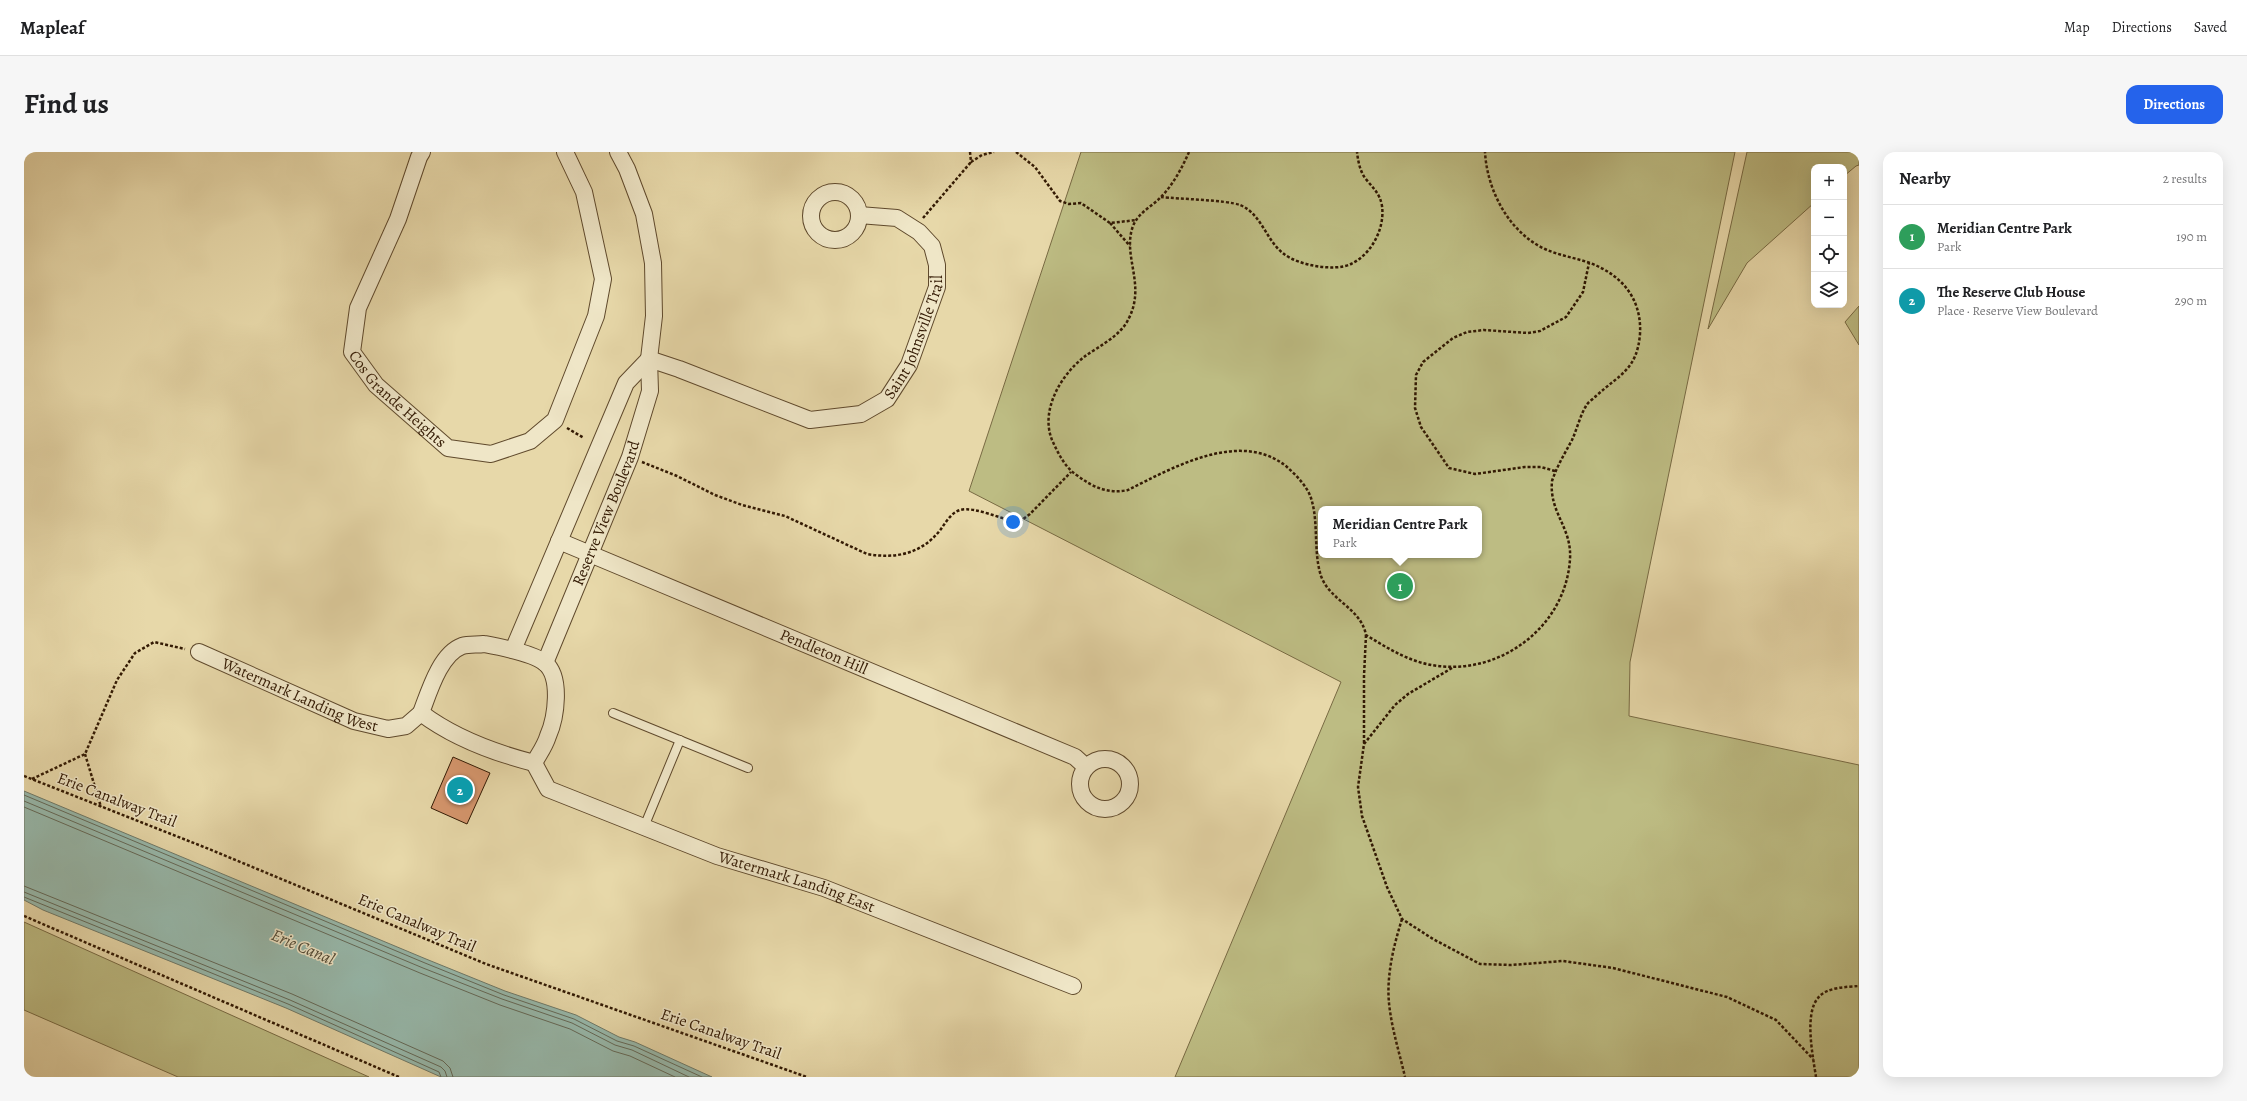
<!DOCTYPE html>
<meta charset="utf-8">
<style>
:root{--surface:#fff;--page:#f6f6f6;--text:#202124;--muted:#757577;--line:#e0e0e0;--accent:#2563eb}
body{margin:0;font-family:Alegreya,serif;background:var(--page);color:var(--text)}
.controls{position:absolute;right:12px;top:12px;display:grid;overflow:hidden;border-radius:8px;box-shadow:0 4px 16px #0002}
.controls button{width:36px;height:36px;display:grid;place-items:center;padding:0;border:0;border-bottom:1px solid var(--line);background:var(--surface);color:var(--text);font:20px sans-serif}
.you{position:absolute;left:989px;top:370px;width:14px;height:14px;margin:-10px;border:3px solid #fff;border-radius:50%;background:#1a73e8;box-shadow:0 0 0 6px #1a73e833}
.badge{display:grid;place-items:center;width:26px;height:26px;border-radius:50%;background:var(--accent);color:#fff;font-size:13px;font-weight:700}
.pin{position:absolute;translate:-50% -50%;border:2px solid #fff;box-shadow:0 1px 4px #0006}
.popup{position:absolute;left:1294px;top:354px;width:164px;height:52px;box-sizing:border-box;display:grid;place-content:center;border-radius:8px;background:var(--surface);filter:drop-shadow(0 1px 3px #0005);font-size:13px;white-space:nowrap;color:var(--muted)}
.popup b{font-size:15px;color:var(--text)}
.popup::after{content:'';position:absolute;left:50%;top:100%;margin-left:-8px;border:8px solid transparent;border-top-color:var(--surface)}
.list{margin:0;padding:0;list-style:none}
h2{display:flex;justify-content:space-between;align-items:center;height:52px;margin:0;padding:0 16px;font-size:17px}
h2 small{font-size:13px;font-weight:400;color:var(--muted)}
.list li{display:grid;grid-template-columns:26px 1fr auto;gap:12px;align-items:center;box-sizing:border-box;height:64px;padding:0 16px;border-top:1px solid var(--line)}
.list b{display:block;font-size:15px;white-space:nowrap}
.list p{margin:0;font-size:13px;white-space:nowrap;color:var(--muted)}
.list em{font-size:13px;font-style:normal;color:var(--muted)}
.icon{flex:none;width:22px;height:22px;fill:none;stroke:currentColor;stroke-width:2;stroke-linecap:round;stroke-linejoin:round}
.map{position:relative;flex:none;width:1835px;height:925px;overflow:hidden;border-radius:12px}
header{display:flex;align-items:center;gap:24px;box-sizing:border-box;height:56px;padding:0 20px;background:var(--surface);border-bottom:1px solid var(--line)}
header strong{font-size:19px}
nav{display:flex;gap:22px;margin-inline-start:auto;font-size:14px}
.intro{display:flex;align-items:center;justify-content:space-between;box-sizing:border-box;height:96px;padding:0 24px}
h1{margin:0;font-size:28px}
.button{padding:10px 18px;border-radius:12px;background:var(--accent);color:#fff;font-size:14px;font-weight:700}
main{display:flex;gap:24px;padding:0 24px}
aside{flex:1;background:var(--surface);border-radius:12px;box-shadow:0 4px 16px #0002}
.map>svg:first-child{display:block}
</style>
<header>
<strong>Mapleaf</strong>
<nav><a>Map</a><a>Directions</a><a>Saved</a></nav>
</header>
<div class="intro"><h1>Find us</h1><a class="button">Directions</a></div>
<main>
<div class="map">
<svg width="1835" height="925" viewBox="0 0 1835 925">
<rect width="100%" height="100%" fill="#e7d8a9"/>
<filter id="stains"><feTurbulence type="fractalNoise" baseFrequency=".005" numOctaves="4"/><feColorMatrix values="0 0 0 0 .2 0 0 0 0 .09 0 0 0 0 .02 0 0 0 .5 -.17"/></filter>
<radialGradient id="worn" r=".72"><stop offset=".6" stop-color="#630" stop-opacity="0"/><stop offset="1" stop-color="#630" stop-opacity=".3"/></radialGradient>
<g fill="#bdbc83" stroke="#786a43" fill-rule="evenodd">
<path d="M1057,0H1711L1606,510L1605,564L1835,613V925H1151L1317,530L945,339ZM1297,357H1455V403H1297Z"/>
<polygon points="1723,0 1835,0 1835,13 1832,14 1820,24 1820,15 1790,15 1790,51 1723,111 1684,177"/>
<polygon points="1835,154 1835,193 1821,170"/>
<polygon points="0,770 345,925 154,925 0,858"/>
</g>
<polygon fill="#97b9ac" stroke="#6f7968" points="0,639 402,807 481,839 552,863 595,885 611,890 688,925 417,925 262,856 19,758 0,748"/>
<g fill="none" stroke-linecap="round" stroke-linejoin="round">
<g stroke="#646958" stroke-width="1">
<polyline points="0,643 401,811 480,843 550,867 593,889 610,894 678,925"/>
<polyline points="0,649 399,816 478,847 548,871 591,893 608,898 665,925"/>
<polyline points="0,655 396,821 476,853 546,877 589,899 606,904 651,925"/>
<polyline points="0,734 268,842 419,909 426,916 429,925"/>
<polyline points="0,740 266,848 417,915 421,919 423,925"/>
<polyline points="0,745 264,852 415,920 417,925"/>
</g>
</g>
<polygon fill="#d7976e" stroke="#321903" points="429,605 466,621 443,672 407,656"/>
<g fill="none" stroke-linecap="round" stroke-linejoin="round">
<g stroke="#5f492c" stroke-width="10">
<g id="service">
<polyline points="589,561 724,616"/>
<polyline points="620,675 656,588"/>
</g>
</g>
<g stroke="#5f492c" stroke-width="18">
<g id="minor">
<path id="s1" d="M398,0L395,5L374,67L334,156L328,200L352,233L424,296L467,302L506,289L531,268L572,164L579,127L560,40L541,0"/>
<circle cx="811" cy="64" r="24"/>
<path id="s2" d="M625,207L655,217L786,268L837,262L863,247L885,213L913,135V113L908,94L895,80L873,66L835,63"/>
<path id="s3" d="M535,389L1051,605L1062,615"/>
<path d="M460,492C476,495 509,501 521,511C538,525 532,566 524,584C521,594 515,602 510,611C471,601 430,586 397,561C405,540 416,502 438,494C445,492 453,493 460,492Z"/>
<polyline points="489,498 602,231 625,207"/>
<path id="s4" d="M175,500L330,569L364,577L382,574L397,561"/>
<path id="s5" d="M521,511L606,305L626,239L625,207L630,164L629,111L620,62L603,17L594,0"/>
<circle cx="1081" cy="632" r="25"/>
<path id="s6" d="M510,611L524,637L693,704L800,736L1049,834"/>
</g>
</g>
<g stroke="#321903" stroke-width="2.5" stroke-dasharray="3 2" stroke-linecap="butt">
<polyline points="946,0 947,10 958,3 970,0"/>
<polyline points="992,0 1011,15 1036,49 1045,52 1057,51 1086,71 1113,68"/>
<path d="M1165,0C1158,16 1149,33 1136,46C1127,55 1114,61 1109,74C1098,104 1122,132 1105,166C1097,184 1075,194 1060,205C1037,223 1016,258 1028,288C1034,301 1041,316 1054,324C1070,336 1085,342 1104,338C1150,315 1217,277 1263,315C1272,323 1283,334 1287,346C1295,371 1289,399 1297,424C1306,449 1337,456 1342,483C1365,497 1387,511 1414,514C1479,522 1542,473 1546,407C1548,375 1525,361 1528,329C1533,314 1541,301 1548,288C1553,277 1556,264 1562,254C1564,250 1569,247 1572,244C1596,222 1613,218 1616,182C1618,147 1598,123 1566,111C1549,105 1531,103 1515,94C1482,75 1463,36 1461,0"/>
<path d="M1137,45C1155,47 1202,48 1216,53C1238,62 1242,89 1260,102C1274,113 1310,120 1327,112C1348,102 1361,76 1358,54C1356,41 1348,35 1341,26C1336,19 1334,9 1333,0"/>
<polyline points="899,66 947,10"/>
<polyline points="1086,71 1106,94"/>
<polyline points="543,276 560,286"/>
<path d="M618,310L653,324L691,343L718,353L761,364L843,402C872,407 898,402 917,377C922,370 927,361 936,358C951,354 978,368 995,370L1006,362L1047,320"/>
<polyline points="1531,319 1517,315 1501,315 1451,322 1425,316 1397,275 1391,256 1392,223 1399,210 1429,186 1443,180 1460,178 1504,181 1516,179 1542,165 1559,140 1565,111"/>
<polyline points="1428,516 1384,542 1371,553 1340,592 1334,635 1338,664 1363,735 1378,767 1409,787 1456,812 1487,813 1539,809 1589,816 1703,845 1752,868 1789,907"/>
<polyline points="1340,591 1340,524 1342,483"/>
<polyline points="61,602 77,655"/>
<polyline points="0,624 185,697 462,812 783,925"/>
<polyline points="8,627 61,602 93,528 111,501 130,490 161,497"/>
<polyline points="0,764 375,925"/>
<path d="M1378,767C1369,796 1361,828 1366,859C1369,881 1376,903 1381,925"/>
<path d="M1792,925C1789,905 1780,862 1794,846C1802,835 1823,835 1835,834"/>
</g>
<use href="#service" stroke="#efe6c7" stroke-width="8"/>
<use href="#minor" stroke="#efe6c7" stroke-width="16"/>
</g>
<g text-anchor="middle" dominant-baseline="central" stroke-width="3" stroke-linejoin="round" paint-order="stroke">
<g font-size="16" fill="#321903" stroke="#efe6c7">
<text stroke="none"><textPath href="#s2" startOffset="322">Saint Johnsville Trail</textPath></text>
<text stroke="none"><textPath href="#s1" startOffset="279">Cos Grande Heights</textPath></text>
<text stroke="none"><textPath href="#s5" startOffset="162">Reserve View Boulevard</textPath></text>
<text stroke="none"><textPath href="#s3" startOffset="287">Pendleton Hill</textPath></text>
<text stroke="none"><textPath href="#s4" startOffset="110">Watermark Landing West</textPath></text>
<text transform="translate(93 648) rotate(21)">Erie Canalway Trail</text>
<text stroke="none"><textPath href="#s6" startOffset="295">Watermark Landing East</textPath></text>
<text transform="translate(393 771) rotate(23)">Erie Canalway Trail</text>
<text transform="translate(697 882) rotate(19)">Erie Canalway Trail</text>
</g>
<g font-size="17" font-style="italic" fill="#504936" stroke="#efe6c7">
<text transform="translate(279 795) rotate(23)">Erie Canal</text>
</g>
</g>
<rect width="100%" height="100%" filter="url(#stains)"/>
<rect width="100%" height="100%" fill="url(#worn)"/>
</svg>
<div class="controls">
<button>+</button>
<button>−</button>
<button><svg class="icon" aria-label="locate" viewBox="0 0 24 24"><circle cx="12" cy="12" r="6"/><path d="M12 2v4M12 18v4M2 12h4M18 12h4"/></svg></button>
<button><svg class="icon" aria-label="layers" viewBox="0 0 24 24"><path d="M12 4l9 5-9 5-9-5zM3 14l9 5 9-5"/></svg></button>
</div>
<div class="you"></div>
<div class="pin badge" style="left:1376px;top:434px;background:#2e9e5b">1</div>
<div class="popup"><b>Meridian Centre Park</b>Park</div>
<div class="pin badge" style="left:436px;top:638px;background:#0f9aa8">2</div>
</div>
<aside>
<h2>Nearby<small>2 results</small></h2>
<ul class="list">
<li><span class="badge" style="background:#2e9e5b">1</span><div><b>Meridian Centre Park</b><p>Park</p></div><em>190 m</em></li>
<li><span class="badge" style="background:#0f9aa8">2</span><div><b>The Reserve Club House</b><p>Place · Reserve View Boulevard</p></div><em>290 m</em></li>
</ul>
</aside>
</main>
